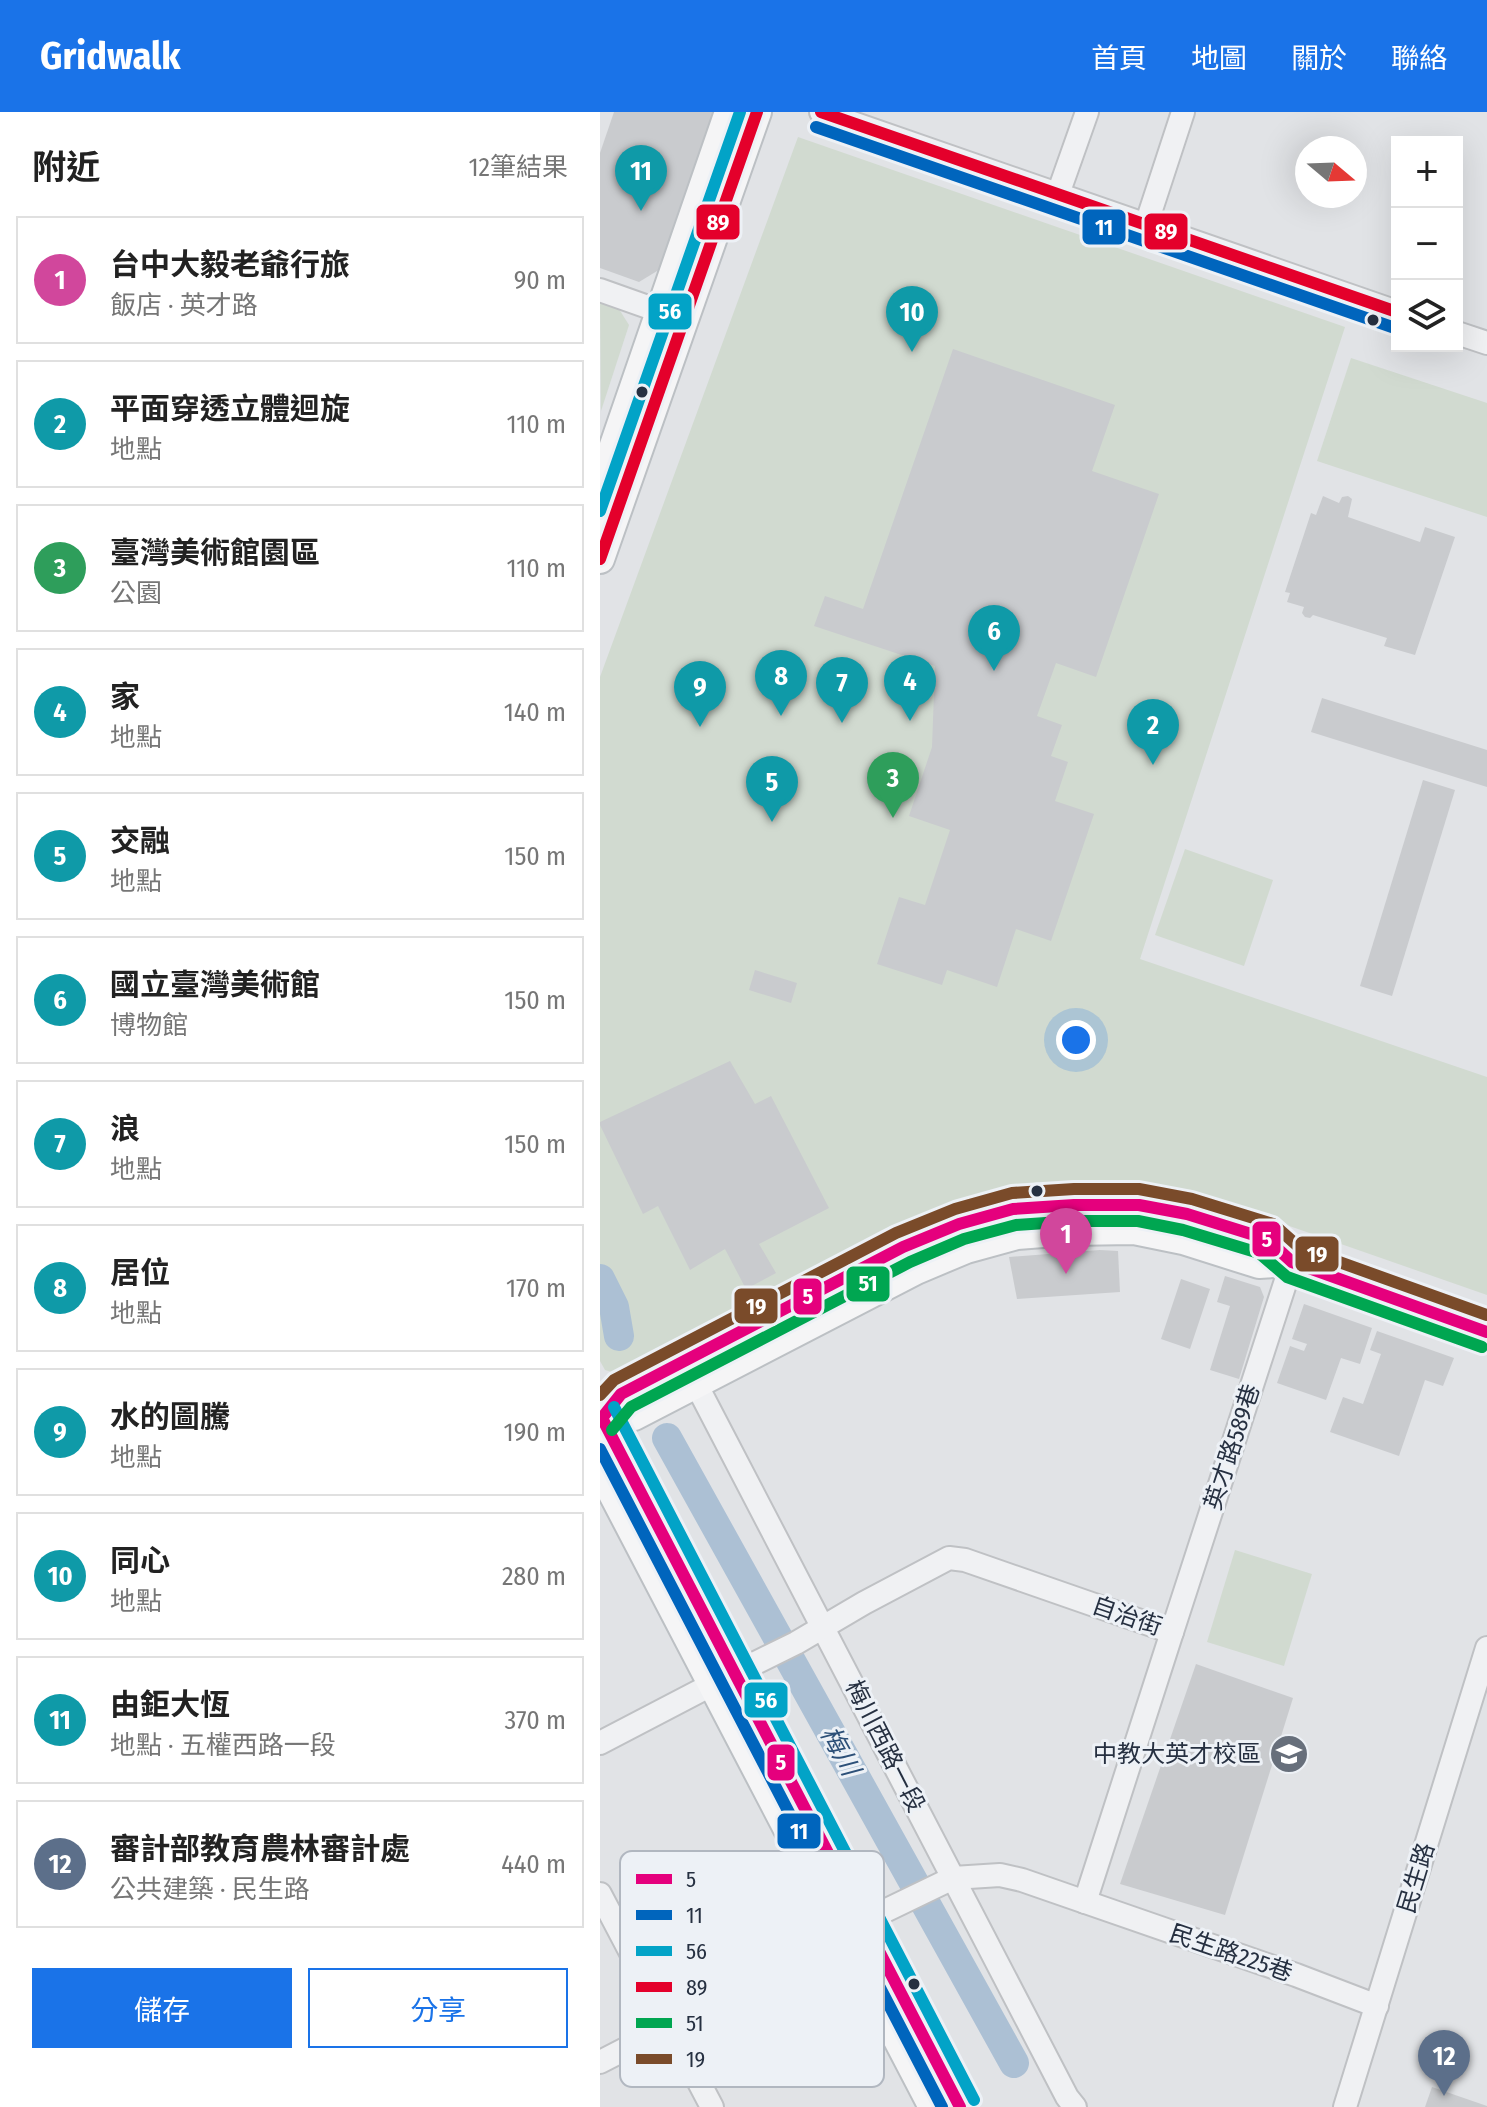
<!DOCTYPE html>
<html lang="zh-TW">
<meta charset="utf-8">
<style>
:root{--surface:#fff;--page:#f2f2f2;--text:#222;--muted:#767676;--line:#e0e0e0;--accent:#1a73e8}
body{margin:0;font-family:"Fira Sans Condensed","Noto Sans TC",sans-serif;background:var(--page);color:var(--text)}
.controls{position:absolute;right:24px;top:24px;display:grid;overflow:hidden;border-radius:0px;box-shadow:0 8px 32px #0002}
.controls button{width:72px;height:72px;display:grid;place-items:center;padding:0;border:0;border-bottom:2px solid var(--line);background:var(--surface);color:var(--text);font:40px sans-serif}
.compass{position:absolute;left:695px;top:24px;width:72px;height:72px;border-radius:50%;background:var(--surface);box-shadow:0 8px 32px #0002;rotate:109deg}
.you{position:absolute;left:476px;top:928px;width:28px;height:28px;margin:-20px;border:6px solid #fff;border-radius:50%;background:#1a73e8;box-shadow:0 0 0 12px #1a73e833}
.badge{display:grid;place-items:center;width:52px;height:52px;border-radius:50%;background:var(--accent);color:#fff;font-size:26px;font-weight:700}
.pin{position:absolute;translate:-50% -66px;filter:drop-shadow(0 2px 4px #0008)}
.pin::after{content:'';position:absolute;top:42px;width:28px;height:24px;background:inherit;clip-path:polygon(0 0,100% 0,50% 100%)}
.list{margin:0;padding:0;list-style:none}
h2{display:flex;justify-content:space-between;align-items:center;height:104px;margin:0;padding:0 32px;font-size:34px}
h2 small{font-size:26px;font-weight:400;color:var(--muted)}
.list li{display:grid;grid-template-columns:52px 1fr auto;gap:24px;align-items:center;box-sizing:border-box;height:128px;margin:0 16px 16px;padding:0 16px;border:2px solid var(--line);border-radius:0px}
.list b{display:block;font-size:30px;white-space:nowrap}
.list p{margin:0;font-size:26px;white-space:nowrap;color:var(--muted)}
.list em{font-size:26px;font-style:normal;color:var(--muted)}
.actions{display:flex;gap:16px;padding:24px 32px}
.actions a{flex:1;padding:18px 0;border:2px solid var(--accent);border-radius:0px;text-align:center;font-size:28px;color:var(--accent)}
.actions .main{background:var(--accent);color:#fff}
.icon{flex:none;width:44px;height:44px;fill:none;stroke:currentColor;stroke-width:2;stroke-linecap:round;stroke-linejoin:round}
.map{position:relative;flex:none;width:887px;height:1995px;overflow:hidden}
header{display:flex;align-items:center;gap:48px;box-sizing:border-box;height:112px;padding:0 40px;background:var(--accent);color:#fff}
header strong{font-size:38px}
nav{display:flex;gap:44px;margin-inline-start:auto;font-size:28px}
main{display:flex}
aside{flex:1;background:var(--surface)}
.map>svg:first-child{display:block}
</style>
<header>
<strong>Gridwalk</strong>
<nav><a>首頁</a><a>地圖</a><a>關於</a><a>聯絡</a></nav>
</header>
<main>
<aside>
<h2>附近<small>12筆結果</small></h2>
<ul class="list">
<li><span class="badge" style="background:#d1479c">1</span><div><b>台中大毅老爺行旅</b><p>飯店 · 英才路</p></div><em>90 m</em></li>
<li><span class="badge" style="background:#0f9aa8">2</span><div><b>平面穿透立體迴旋</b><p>地點</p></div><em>110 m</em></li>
<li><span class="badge" style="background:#2e9e5b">3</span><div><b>臺灣美術館園區</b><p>公園</p></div><em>110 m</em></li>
<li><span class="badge" style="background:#0f9aa8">4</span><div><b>家</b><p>地點</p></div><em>140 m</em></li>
<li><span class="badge" style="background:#0f9aa8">5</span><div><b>交融</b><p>地點</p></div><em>150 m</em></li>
<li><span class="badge" style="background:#0f9aa8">6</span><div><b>國立臺灣美術館</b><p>博物館</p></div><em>150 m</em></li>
<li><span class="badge" style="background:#0f9aa8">7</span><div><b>浪</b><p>地點</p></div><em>150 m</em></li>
<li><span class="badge" style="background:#0f9aa8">8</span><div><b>居位</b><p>地點</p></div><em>170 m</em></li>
<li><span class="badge" style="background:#0f9aa8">9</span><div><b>水的圖騰</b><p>地點</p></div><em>190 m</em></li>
<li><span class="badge" style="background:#0f9aa8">10</span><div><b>同心</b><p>地點</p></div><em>280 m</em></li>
<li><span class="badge" style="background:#0f9aa8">11</span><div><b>由鉅大恆</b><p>地點 · 五權西路一段</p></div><em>370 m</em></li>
<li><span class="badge" style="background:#5c6f8a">12</span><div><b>審計部教育農林審計處</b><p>公共建築 · 民生路</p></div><em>440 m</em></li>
</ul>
<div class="actions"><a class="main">儲存</a><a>分享</a></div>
</aside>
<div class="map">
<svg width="887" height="1995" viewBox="0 0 887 1995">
<rect width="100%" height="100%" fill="#e1e3e6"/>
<g fill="#d1dad0">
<polygon points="198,25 745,215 540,847 887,965 887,1183 641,1097 590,1082 539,1074 452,1074 403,1080 335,1098 103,1217 21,1263 5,1258 0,1249 0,565"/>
<polygon points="0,188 17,194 29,213 1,299"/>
<polygon points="751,246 887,291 887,405 717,349"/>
<polygon points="585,737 673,768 644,854 555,823"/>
<polygon points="635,1438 712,1462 684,1554 607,1530"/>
</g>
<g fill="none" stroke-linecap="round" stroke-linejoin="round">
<g stroke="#acc0d4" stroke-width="30">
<polyline points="0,1167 14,1195 19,1224"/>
<polyline points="67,1326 414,1951"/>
</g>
</g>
<g fill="#c9cbce">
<polygon points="14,0 114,0 62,156 39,170 0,156 0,41"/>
<polygon points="353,237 515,293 492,359 559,382 496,565 456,551 437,604 462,613 451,644 468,650 455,689 494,702 451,829 416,817 397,875 347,858 342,873 277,852 299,785 325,793 350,718 309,704 332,635 335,554 214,514 225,484 263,497"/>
<polygon points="723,384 739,391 742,385 748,384 752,387 748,405 820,430 825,415 855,425 815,543 784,534 787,526 713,503 710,506 705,505 702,501 704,495 687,490 690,481 685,480 711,401 716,403"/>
<polygon points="722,586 887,638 887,675 711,620"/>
<polygon points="823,668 855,678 792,884 760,874"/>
<polygon points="155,858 197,871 191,891 149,878"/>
<polygon points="130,949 155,992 171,984 229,1096 159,1132 176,1161 146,1177 125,1137 90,1158 58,1094 43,1102 0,1013 0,1010"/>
<polygon points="500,1138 518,1139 520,1180 417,1187 409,1145"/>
<polygon points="625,1164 660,1175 664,1185 639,1267 610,1258 630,1194 617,1190"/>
<polygon points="581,1167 610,1177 590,1237 561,1227"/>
<polygon points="704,1192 772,1216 760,1252 741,1246 726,1288 677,1271 690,1234 704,1239 707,1232 692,1227"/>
<polygon points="777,1219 854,1246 843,1274 825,1268 799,1344 730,1320 743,1285 763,1292 781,1242 770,1238"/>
<polygon points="596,1552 693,1586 625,1803 520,1772"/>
<polygon points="832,1975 887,1994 887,1995 825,1995"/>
</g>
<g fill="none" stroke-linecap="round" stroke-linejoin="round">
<g stroke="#bfc1c4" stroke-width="26">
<g id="minor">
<polyline points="221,0 797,200"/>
<polyline points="458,82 487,0"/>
<polyline points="546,113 583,0"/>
<polyline points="0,178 76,205"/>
<polyline points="857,221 887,231"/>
<polyline points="96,1272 467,1985 475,1995"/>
<polyline points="572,1520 692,1150"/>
<polyline points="0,1631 113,1572 196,1531 264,1491 349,1446 365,1448 572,1520 485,1790"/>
<polyline points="0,1782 112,1995"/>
<polyline points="0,1950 152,1872 264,1809 353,1766 400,1763 422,1768 696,1863 777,1894"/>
<polyline points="745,1995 887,1536"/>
</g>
</g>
<g stroke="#bcc0c4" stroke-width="32">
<g id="major">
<polyline points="0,374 129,0"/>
<polyline points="0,447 157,0"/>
<polyline points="0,1302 360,1995"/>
<polyline points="2,1306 21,1282 303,1135 359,1112 413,1097 474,1093 539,1093 587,1102 667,1127 692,1150"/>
<polyline points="0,1308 34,1304 316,1158 366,1137 417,1123 469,1119 534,1118 583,1128 659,1152 692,1150 887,1220"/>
<polyline points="0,1357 333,1995"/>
</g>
</g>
<use href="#minor" stroke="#f0f1f3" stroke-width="22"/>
<use href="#major" stroke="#f5f5f6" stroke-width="28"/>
<g stroke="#edf1f6" stroke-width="18">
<g id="bus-1">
<polyline points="2,1306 21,1282 303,1135 359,1112 413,1097 474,1093 539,1093 587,1102 667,1127 692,1150 887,1220"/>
<polyline points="2,1306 360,1995"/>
</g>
</g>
<g stroke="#edf1f6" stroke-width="18">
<g id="bus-2">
<polyline points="216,15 792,215"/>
<polyline points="0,1337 342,1995"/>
</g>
</g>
<g stroke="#edf1f6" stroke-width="18">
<g id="bus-3">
<polyline points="0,399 140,0"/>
<polyline points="14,1295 374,1988"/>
</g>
</g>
<g stroke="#edf1f6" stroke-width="18">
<g id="bus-4">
<polyline points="221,0 797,200"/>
<polyline points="0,447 157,0"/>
</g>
</g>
<g stroke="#edf1f6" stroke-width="18">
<polyline id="bus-5" points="12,1318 31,1295 310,1150 364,1127 416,1113 475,1109 538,1109 583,1118 659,1141 687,1165 882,1235"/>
</g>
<g stroke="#edf1f6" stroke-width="18">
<polyline id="bus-6" points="0,1283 14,1268 296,1121 355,1097 412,1081 474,1077 539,1077 592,1087 673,1112 700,1136 887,1203"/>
</g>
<use href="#bus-1" stroke="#e5007d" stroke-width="12"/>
<use href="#bus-2" stroke="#0065bd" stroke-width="12"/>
<use href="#bus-3" stroke="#02a3c7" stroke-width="12"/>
<use href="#bus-4" stroke="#e4002b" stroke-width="12"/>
<use href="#bus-5" stroke="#00a651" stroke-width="12"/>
<use href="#bus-6" stroke="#7a4b2a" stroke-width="12"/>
</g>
<defs>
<g id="university-disc" transform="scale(2)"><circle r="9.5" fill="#676f7b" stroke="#edf1f6"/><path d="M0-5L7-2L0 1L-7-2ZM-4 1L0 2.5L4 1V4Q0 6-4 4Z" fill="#fff"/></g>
</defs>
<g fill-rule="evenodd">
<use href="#university-disc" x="689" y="1642"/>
</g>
<g fill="#263041" stroke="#edf1f6" stroke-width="3">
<circle cx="773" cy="208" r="7"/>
<circle cx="42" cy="280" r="7"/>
<circle cx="437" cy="1079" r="7"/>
<circle cx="314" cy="1872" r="7"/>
</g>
<g text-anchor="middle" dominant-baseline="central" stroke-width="6" stroke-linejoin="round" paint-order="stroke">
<g font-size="24" fill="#263041" stroke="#edf1f6">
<text transform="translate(632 1335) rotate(-72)">英才路589巷</text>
<text transform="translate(527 1504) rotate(19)">自治街</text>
<text transform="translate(285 1634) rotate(63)">梅川西路一段</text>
<text transform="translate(816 1766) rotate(-73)">民生路</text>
<text transform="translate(631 1841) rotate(19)">民生路225巷</text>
</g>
<g font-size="24" fill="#263041" stroke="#edf1f6" text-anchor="end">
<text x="661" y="1642">中教大英才校區</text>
</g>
<g font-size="26" font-style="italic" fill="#2d5078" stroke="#edf1f6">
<text transform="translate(240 1639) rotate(61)">梅川</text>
</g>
</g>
<rect x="20" y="1739" width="264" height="236" rx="12" fill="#edf1f6" stroke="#b1b7c0" stroke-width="2"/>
<rect x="36" y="1762" width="36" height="10" fill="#e5007d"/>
<rect x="36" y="1798" width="36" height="10" fill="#0065bd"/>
<rect x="36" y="1834" width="36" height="10" fill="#02a3c7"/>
<rect x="36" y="1870" width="36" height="10" fill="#e4002b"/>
<rect x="36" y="1906" width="36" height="10" fill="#00a651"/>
<rect x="36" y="1942" width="36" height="10" fill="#7a4b2a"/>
<g font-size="22" fill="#263041">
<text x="86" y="1775">5</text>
<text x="86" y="1811">11</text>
<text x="86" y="1847">56</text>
<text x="86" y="1883">89</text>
<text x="86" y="1919">51</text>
<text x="86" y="1955">19</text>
</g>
<g stroke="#edf1f6" stroke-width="3">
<rect x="95" y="91" width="46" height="38" rx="8" fill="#e4002b"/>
<rect x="481" y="96" width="46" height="38" rx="8" fill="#0065bd"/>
<rect x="543" y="100" width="46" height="39" rx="8" fill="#e4002b"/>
<rect x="47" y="180" width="46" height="39" rx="8" fill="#02a3c7"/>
<rect x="651" y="1108" width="31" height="38" rx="8" fill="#e5007d"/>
<rect x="694" y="1123" width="46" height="38" rx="8" fill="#7a4b2a"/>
<rect x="245" y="1153" width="46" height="38" rx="8" fill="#00a651"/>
<rect x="192" y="1165" width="31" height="39" rx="8" fill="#e5007d"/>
<rect x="133" y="1175" width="46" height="38" rx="8" fill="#7a4b2a"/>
<rect x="143" y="1569" width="46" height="38" rx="8" fill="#02a3c7"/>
<rect x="166" y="1631" width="30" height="39" rx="8" fill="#e5007d"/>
<rect x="176" y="1700" width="46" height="38" rx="8" fill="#0065bd"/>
</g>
<g font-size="22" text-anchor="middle" font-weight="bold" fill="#fff">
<text x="118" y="118">89</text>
<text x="504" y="123">11</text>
<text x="566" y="127">89</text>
<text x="70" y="207">56</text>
<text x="667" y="1135">5</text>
<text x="717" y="1150">19</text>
<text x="268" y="1179">51</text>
<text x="208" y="1192">5</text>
<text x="156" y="1202">19</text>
<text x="166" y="1596">56</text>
<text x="181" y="1658">5</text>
<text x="199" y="1727">11</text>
</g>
</svg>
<div class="controls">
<button>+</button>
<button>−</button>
<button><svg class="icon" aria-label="layers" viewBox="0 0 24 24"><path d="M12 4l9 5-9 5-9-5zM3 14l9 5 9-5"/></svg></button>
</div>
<svg class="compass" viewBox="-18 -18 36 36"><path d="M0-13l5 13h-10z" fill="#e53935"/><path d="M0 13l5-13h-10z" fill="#767676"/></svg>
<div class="you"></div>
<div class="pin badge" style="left:466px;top:1162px;background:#d1479c">1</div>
<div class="pin badge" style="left:553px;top:653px;background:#0f9aa8">2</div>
<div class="pin badge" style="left:293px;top:706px;background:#2e9e5b">3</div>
<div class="pin badge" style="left:310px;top:609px;background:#0f9aa8">4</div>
<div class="pin badge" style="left:172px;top:710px;background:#0f9aa8">5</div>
<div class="pin badge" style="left:394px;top:559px;background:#0f9aa8">6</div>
<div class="pin badge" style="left:242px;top:611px;background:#0f9aa8">7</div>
<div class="pin badge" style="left:181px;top:604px;background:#0f9aa8">8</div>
<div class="pin badge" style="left:100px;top:615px;background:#0f9aa8">9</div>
<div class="pin badge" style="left:312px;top:240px;background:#0f9aa8">10</div>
<div class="pin badge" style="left:41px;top:99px;background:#0f9aa8">11</div>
<div class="pin badge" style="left:844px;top:1984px;background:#5c6f8a">12</div>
</div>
</main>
